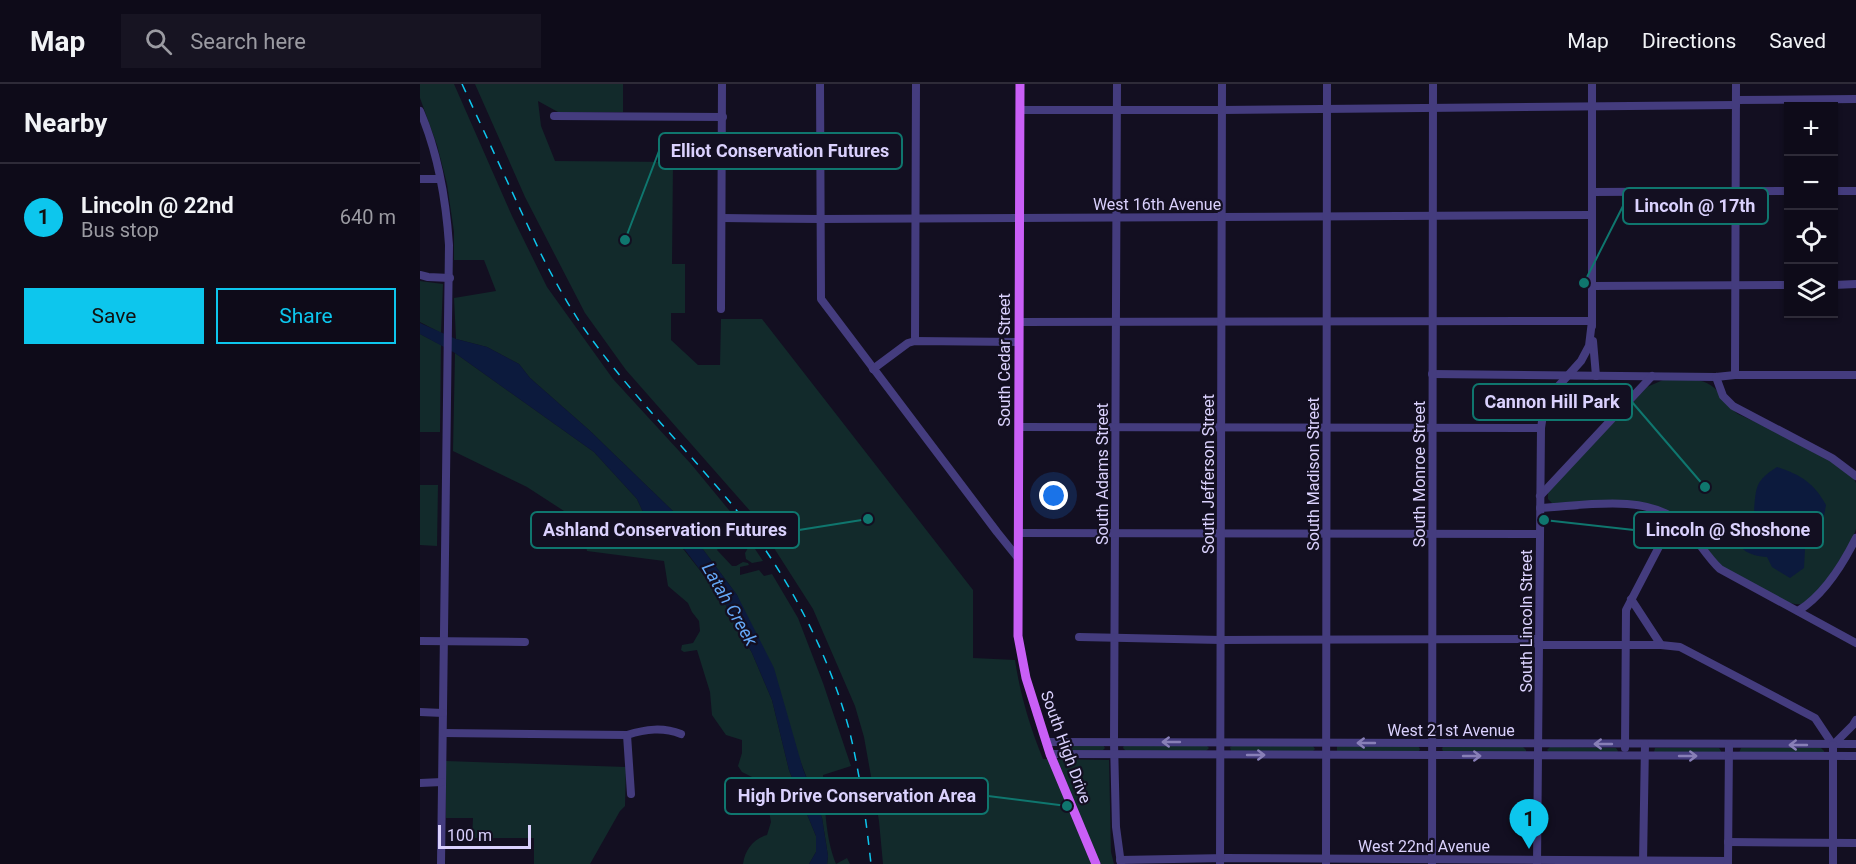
<!DOCTYPE html>
<meta charset="utf-8">
<style>
:root{--surface:#0e0b19;--page:#171422;--text:#f1f3f6;--muted:#9b9ba2;--line:#2e2b38;--accent:#0dc6ed}
body{margin:0;font-family:Roboto,sans-serif;background:var(--page);color:var(--text)}
.controls{position:absolute;right:18px;top:18px;display:grid;overflow:hidden;border-radius:0px;box-shadow:0 2px 4px #0004}
.controls button{width:54px;height:54px;display:grid;place-items:center;padding:0;border:0;border-bottom:2px solid var(--line);background:var(--surface);color:var(--text);font:30px sans-serif}
.scale{position:absolute;left:18px;bottom:15px;width:93px;box-sizing:border-box;padding-left:6px;border:3px solid #dad1fd;border-top:0;font-size:16px;line-height:21px;white-space:nowrap;color:#dad1fd;-webkit-text-stroke:4px #130f21;paint-order:stroke}
.you{position:absolute;left:634px;top:412px;width:21px;height:21px;margin:-15px;border:4px solid #fff;border-radius:50%;background:#1a73e8;box-shadow:0 0 0 9px #1a73e833}
.badge{display:grid;place-items:center;width:39px;height:39px;border-radius:50%;background:var(--accent);color:#111;font-size:20px;font-weight:700}
.pin{position:absolute;translate:-50% -50px;filter:drop-shadow(0 2px 3px #0008)}
.pin::after{content:'';position:absolute;top:32px;width:21px;height:18px;background:inherit;clip-path:polygon(0 0,100% 0,50% 100%)}
.list{margin:0;padding:0;list-style:none}
h2{display:flex;justify-content:space-between;align-items:center;height:78px;margin:0;padding:0 24px;font-size:26px}
h2 small{font-size:20px;font-weight:400;color:var(--muted)}
.list li{display:grid;grid-template-columns:39px 1fr auto;gap:18px;align-items:center;box-sizing:border-box;height:108px;padding:0 24px;border-top:2px solid var(--line)}
.list b{display:block;font-size:22px;white-space:nowrap}
.list p{margin:0;font-size:20px;white-space:nowrap;color:var(--muted)}
.list em{font-size:20px;font-style:normal;color:var(--muted)}
.actions{display:flex;gap:12px;padding:18px 24px}
.actions a{flex:1;padding:14px 0;border:2px solid var(--accent);border-radius:0px;text-align:center;font-size:21px;color:var(--accent)}
.actions .main{background:var(--accent);color:#111}
.icon{flex:none;width:33px;height:33px;fill:none;stroke:currentColor;stroke-width:2;stroke-linecap:round;stroke-linejoin:round}
.map{position:relative;flex:none;width:1436px;height:780px;overflow:hidden}
header{display:flex;align-items:center;gap:36px;box-sizing:border-box;height:84px;padding:0 30px;background:var(--surface);border-bottom:2px solid var(--line)}
header strong{font-size:28px}
nav{display:flex;gap:33px;margin-inline-start:auto;font-size:21px}
.search{width:420px;height:54px;background:var(--page);display:flex;align-items:center;gap:15px;box-sizing:border-box;padding:0 21px;border-radius:0px;color:var(--muted);font-size:22px}
main{display:flex}
aside{flex:1;background:var(--surface)}
.map>svg:first-child{display:block}
</style>
<header>
<strong>Map</strong>
<div class="search"><svg class="icon" aria-label="search" viewBox="0 0 24 24"><circle cx="10" cy="10" r="6"/><path d="M15 15l6 6"/></svg>Search here</div>
<nav><a>Map</a><a>Directions</a><a>Saved</a></nav>
</header>
<main>
<aside>
<h2>Nearby<small></small></h2>
<ul class="list">
<li><span class="badge">1</span><div><b>Lincoln @ 22nd</b><p>Bus stop</p></div><em>640 m</em></li>
</ul>
<div class="actions"><a class="main">Save</a><a>Share</a></div>
</aside>
<div class="map">
<svg width="1436" height="780" viewBox="0 0 1436 780">
<rect width="100%" height="100%" fill="#130f21"/>
<g fill="#122a2b">
<path d="M0,0H34L92,132L127,203L193,295L271,380L318,437C317,437 309,442 309,443C303,450 304,459 297,466L312,482H316L323,478L328,479L329,481L320,483V491L339,486L344,492L352,490L378,534L403,599L431,682L403,691C405,720 405,753 416,780L427,774L430,780H407L408,772L402,734L317,511L258,432L169,346L110,294L99,280L67,263L36,255L34,214L76,207L64,176H34V148L27,100L17,61L0,14Z"/>
<path d="M55,0H203V28H138L118,17L121,42L135,77L253,78L252,180H265V229H251V256L278,281H300L301,235H342L553,506V574L595,576C600,610 610,643 623,675L689,676L691,768L694,780H463L459,737L444,653L435,622L393,525L331,428L206,286L165,229L105,113Z"/>
<polygon points="0,197 23,200 21,249 0,238"/>
<polygon points="0,250 21,261 20,348 0,348"/>
<path d="M35,269L174,368L217,415L223,428L264,466L290,499L296,503L332,569L352,616L369,686L396,752V768L389,780H323C325,766 333,755 347,751L351,738L348,722L340,721L336,714L334,694L322,688L318,682L322,669V656L306,651L292,631L290,608L277,566L264,568L261,566L262,561L273,559L280,547L279,537L272,528L268,519L248,502L244,477L167,467L163,448L144,427L107,403L33,367Z"/>
<path d="M1243,296C1262,296 1285,291 1298,308C1305,316 1310,324 1318,330C1339,340 1432,380 1436,399C1436,410 1436,433 1436,445L1434,451C1426,467 1398,515 1381,520C1376,521 1371,519 1366,518C1345,507 1314,495 1297,478C1293,474 1289,468 1285,463C1269,442 1254,426 1226,420H1133L1128,415V408L1227,303Z"/>
<polygon points="0,401 18,401 17,462 0,461"/>
<polygon points="331,459 343,477 332,479 326,475 325,469"/>
<polygon points="648,661 683,661 685,664 683,666 648,666 646,662"/>
<polygon points="704,661 786,661 789,664 786,667 706,667 703,664"/>
<polygon points="812,662 893,662 895,665 892,668 811,667 810,663"/>
<polygon points="917,662 998,662 1000,665 999,667 917,667"/>
<polygon points="1024,662 1103,663 1106,666 1106,668 1023,668 1022,664"/>
<polygon points="1130,663 1196,664 1198,667 1197,669 1129,668 1127,666"/>
<polygon points="1235,664 1299,664 1301,667 1301,669 1234,668"/>
<polygon points="1321,664 1401,664 1404,667 1404,669 1319,669"/>
<polygon points="26,677 206,683 205,722 200,727 170,780 114,780 114,754 52,754 53,734 26,734"/>
</g>
<g fill="#0c1a3d">
<polygon points="0,239 36,255 67,263 99,280 110,294 169,346 258,432 317,511 354,584 383,685 402,734 408,772 407,780 389,780 396,768 396,752 369,686 352,616 332,569 296,503 290,499 265,466 223,428 217,415 174,368 35,269 0,250"/>
<path d="M1357,383C1381,391 1394,399 1406,421L1403,437L1393,442L1385,465L1384,484L1370,494L1352,483L1347,473C1318,471 1309,455 1326,430L1334,428C1336,403 1335,397 1357,383Z"/>
</g>
<g fill="none" stroke-linecap="round" stroke-linejoin="round">
<g stroke="#443c7e" stroke-width="8">
<polyline points="400,0 401,215 577,448 598,474"/>
<polyline points="697,0 694,658 696,743 701,780"/>
<polyline points="1316,16 1436,15"/>
<polyline points="600,26 802,26 1316,21"/>
<path d="M0,27C18,69 26,116 29,161L21,780"/>
<polyline points="134,32 303,33"/>
<polyline points="0,95 20,95"/>
<polyline points="1414,107 1436,107"/>
<polyline points="1172,108 1368,107"/>
<polyline points="302,134 400,135 1172,131"/>
<polyline points="0,191 8,193 30,194"/>
<polyline points="1414,201 1436,200"/>
<polyline points="1172,202 1368,201"/>
<polyline points="301,225 302,0"/>
<polyline points="599,238 1172,237 1172,242"/>
<polyline points="495,257 496,0"/>
<polyline points="1173,257 1176,292"/>
<polyline points="453,285 488,259 495,257 599,258"/>
<polyline points="1012,290 1296,293 1315,291 1436,291"/>
<polyline points="1315,291 1316,0"/>
<polyline points="1296,293 1303,312 1313,322 1412,374 1436,392"/>
<polyline points="599,343 1121,344"/>
<polyline points="1120,412 1232,292"/>
<path d="M1120,424C1163,422 1225,409 1261,439C1276,452 1285,471 1300,485L1436,559"/>
<polyline points="599,449 1120,450"/>
<polyline points="1211,515 1241,561 1260,563 1395,634 1413,661"/>
<path d="M1378,527C1404,511 1422,482 1436,454"/>
<polyline points="659,553 801,556 1118,555"/>
<polyline points="0,557 105,558"/>
<polyline points="1118,561 1241,561"/>
<polyline points="0,628 23,629"/>
<path d="M23,649L207,651C226,645 243,643 261,650"/>
<polyline points="207,651 211,710"/>
<polyline points="627,658 1436,660"/>
<polyline points="1413,661 1433,641 1436,636"/>
<polyline points="1205,664 1206,526 1254,434"/>
<polyline points="630,670 1436,672"/>
<polyline points="0,699 22,698"/>
<polyline points="1308,758 1436,759"/>
<polyline points="700,776 806,774 1308,777"/>
<polyline points="1223,779 1225,660"/>
<polyline points="800,780 802,0"/>
<polyline points="906,780 907,0"/>
<polyline points="1012,780 1013,0"/>
<polyline points="1117,780 1121,344 1124,324 1133,308 1161,277 1169,262 1172,237 1172,0"/>
<polyline points="1308,780 1309,660"/>
<polyline points="1413,780 1413,661"/>
</g>
<polyline stroke="#c95ff6" stroke-width="9" points="600,0 598,552 606,594 630,670 676,780"/>
<path stroke="#0dc6ed" stroke-width="1.5" stroke-dasharray="9 8" stroke-linecap="butt" d="M42,0L120,168C133,194 147,219 163,243C206,305 261,359 309,417C363,483 407,563 429,645C440,690 446,735 451,780"/>
</g>
<defs><path id="oneway-shaft" d="M-6 0H5M1.5-3L5.5 0L1.5 3" fill="none" stroke-width="1.6" stroke-linecap="round" stroke-linejoin="round" transform="scale(1.5)"/></defs>
<g stroke="#887fb7">
<use href="#oneway-shaft" transform="translate(751 658) rotate(-180)"/>
<use href="#oneway-shaft" transform="translate(946 659) rotate(-180)"/>
<use href="#oneway-shaft" transform="translate(1183 660) rotate(180)"/>
<use href="#oneway-shaft" transform="translate(1378 661) rotate(-180)"/>
<use href="#oneway-shaft" transform="translate(836 671)"/>
<use href="#oneway-shaft" transform="translate(1052 672)"/>
<use href="#oneway-shaft" transform="translate(1268 672)"/>
</g>
<g text-anchor="middle" dominant-baseline="central" stroke-width="4.5" stroke-linejoin="round" paint-order="stroke">
<g font-size="16" fill="#dad1fd" stroke="#130f21">
<text x="737" y="120">West 16th Avenue</text>
<text transform="translate(584 276) rotate(-90)">South Cedar Street</text>
<text transform="translate(682 390) rotate(-90)">South Adams Street</text>
<text transform="translate(788 390) rotate(-90)">South Jefferson Street</text>
<text transform="translate(893 390) rotate(-90)">South Madison Street</text>
<text transform="translate(999 390) rotate(-90)">South Monroe Street</text>
<text transform="translate(1106 537) rotate(-90)">South Lincoln Street</text>
<text x="1031" y="646">West 21st Avenue</text>
<text transform="translate(646 663) rotate(70)">South High Drive</text>
<text x="1004" y="762">West 22nd Avenue</text>
</g>
<g font-size="18" font-style="italic" fill="#65a8f7" stroke="#130f21">
<text transform="translate(310 520) rotate(60)">Latah Creek</text>
</g>
</g>
<path fill="none" stroke="#0f766e" stroke-width="2" d="M205 156L239 67M1164 199L1203 122M1285 403L1212 318M1124 436L1214 446M448 435L379 446M647 722L568 712"/>
<g fill="#0f766e" stroke="#130f21" stroke-width="2">
<circle cx="205" cy="156" r="6"/>
<circle cx="1164" cy="199" r="6"/>
<circle cx="1285" cy="403" r="6"/>
<circle cx="1124" cy="436" r="6"/>
<circle cx="448" cy="435" r="6"/>
<circle cx="647" cy="722" r="6"/>
</g>
<g fill="#130f21" stroke="#0f766e" stroke-width="2">
<rect x="239" y="49" width="243" height="36" rx="6"/>
<rect x="1203" y="104" width="145" height="36" rx="6"/>
<rect x="1053" y="300" width="159" height="36" rx="6"/>
<rect x="1214" y="428" width="189" height="36" rx="6"/>
<rect x="111" y="428" width="268" height="36" rx="6"/>
<rect x="305" y="694" width="263" height="36" rx="6"/>
</g>
<g font-size="18" text-anchor="middle" font-weight="bold" fill="#dad1fd">
<text x="360" y="73">Elliot Conservation Futures</text>
<text x="1275" y="128">Lincoln @ 17th</text>
<text x="1132" y="324">Cannon Hill Park</text>
<text x="1308" y="452">Lincoln @ Shoshone</text>
<text x="245" y="452">Ashland Conservation Futures</text>
<text x="437" y="718">High Drive Conservation Area</text>
</g>
</svg>
<div class="controls">
<button>+</button>
<button>−</button>
<button><svg class="icon" aria-label="locate" viewBox="0 0 24 24"><circle cx="12" cy="12" r="6"/><path d="M12 2v4M12 18v4M2 12h4M18 12h4"/></svg></button>
<button><svg class="icon" aria-label="layers" viewBox="0 0 24 24"><path d="M12 4l9 5-9 5-9-5zM3 14l9 5 9-5"/></svg></button>
</div>
<div class="scale">100 m</div>
<div class="you"></div>
<div class="pin badge" style="left:1109px;top:765px">1</div>
</div>
</main>
